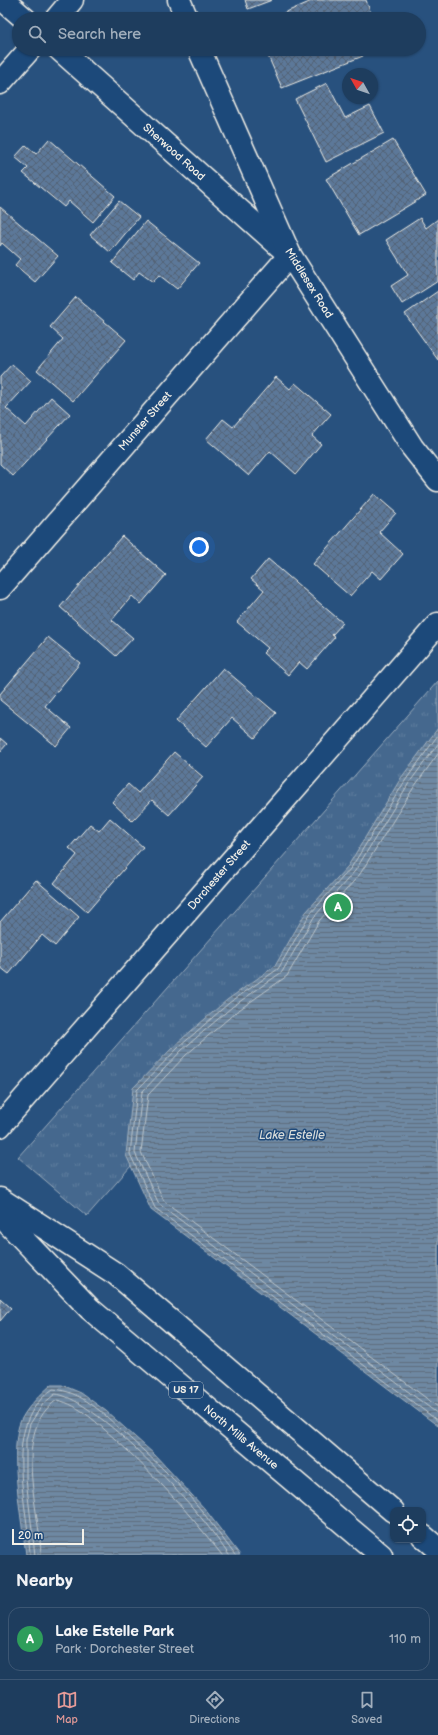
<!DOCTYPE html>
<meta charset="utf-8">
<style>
:root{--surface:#1e3d5e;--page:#264464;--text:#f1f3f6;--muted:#a1aebc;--line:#3c5673;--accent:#e69b98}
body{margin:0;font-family:"Balsamiq Sans",sans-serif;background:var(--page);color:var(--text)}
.controls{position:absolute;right:12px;bottom:12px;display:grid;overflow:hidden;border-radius:8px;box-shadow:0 1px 3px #0004}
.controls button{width:36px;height:36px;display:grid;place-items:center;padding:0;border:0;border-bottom:1px solid var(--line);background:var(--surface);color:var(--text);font:20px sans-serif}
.compass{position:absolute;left:342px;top:68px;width:36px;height:36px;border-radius:50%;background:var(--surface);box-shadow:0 1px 3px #0004;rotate:310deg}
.scale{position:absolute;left:12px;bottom:10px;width:72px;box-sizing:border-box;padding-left:4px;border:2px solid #f4f1e8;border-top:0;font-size:11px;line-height:14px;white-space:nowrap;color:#f4f1e8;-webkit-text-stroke:3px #1f4a7a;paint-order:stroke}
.you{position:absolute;left:199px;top:547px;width:14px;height:14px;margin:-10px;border:3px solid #fff;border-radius:50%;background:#1a73e8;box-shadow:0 0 0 6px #1a73e833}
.badge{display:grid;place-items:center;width:26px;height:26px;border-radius:50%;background:var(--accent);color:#fff;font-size:13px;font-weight:700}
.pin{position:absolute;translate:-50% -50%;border:2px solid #fff;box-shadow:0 1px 4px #0006}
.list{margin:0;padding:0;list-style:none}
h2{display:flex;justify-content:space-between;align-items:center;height:52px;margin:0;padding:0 16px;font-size:17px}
h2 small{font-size:13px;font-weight:400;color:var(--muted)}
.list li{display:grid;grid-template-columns:26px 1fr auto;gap:12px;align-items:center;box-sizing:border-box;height:64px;margin:0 8px 8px;padding:0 8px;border:1px solid var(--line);border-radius:12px}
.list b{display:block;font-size:15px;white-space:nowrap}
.list p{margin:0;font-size:13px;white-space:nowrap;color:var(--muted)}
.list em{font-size:13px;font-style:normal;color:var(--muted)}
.icon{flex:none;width:22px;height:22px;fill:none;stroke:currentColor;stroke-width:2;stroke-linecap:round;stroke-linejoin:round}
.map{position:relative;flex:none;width:438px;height:1555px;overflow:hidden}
.search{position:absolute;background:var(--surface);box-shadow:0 1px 3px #0004;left:12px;right:12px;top:12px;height:44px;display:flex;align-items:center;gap:10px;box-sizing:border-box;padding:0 14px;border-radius:22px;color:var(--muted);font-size:15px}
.sheet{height:124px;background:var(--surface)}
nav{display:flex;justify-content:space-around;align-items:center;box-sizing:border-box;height:56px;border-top:1px solid var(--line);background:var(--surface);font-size:11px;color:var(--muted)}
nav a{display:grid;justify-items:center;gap:2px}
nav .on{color:var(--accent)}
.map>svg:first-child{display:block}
</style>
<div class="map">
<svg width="438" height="1555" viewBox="0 0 438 1555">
<defs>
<pattern id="park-tufts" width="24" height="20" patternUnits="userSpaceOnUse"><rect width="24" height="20" fill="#45688e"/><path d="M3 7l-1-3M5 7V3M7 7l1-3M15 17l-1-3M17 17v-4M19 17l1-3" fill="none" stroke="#607e9e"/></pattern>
<pattern id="water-rules" width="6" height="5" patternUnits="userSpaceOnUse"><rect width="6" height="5" fill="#6e88a2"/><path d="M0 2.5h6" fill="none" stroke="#5f6e7d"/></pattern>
<pattern id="building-cross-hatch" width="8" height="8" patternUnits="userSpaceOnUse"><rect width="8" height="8" fill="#5b7899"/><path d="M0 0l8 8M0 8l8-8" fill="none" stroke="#536274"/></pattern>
</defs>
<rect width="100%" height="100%" fill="#28517e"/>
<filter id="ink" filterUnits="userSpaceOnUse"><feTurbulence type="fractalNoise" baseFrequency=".025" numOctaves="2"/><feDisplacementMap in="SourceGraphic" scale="8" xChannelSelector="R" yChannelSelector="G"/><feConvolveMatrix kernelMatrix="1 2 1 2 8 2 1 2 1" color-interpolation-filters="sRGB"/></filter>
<g filter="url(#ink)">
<polygon fill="url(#park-tufts)" stroke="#9cacbb" points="438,681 438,1361 160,1133 87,1216 18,1157"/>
<g fill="url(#water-rules)" stroke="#a4b2be">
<polygon points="438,728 438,1426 151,1210 126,1155 133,1088 176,1044 227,1000 275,966 306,912 348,866 401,778"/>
<path d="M51,1385H62L81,1393L106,1411L154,1454L204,1508L240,1555H26C22,1523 8,1448 21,1420C28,1406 40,1395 51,1385Z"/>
</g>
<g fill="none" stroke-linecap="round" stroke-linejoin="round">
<g stroke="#bec7cc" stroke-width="1">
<polyline points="438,735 405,781 351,868 310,914 278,969 229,1003 179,1047 137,1090 130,1154 155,1208 438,1421"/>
<polyline points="438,744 409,783 355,871 314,917 282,972 232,1007 182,1050 142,1092 135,1153 159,1204 438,1414"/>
<polyline points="438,754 414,787 360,874 319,921 287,976 236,1012 186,1055 148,1095 141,1152 164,1201 438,1407"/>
<path d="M30,1555C28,1502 0,1425 53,1389C81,1391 103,1413 122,1431C150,1456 178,1482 202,1511C213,1526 224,1540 235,1555"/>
<path d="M35,1555L26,1479V1440L30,1424L43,1404L55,1394C90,1396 174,1485 198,1514C209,1527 219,1541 229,1555"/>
<path d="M41,1555C40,1509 11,1431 57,1400C80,1405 98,1424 115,1439C154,1474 189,1513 222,1555"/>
</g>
</g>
<g fill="url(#building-cross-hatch)" stroke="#f4f1e8">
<polygon points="245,0 272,0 248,9"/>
<polygon points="314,0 366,0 372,16 365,19 270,19"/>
<polygon points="265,49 361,49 363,56 282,88"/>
<polygon points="327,83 345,118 370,106 384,133 326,162 295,99"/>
<polygon points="49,139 115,196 93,222 69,201 64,207 23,173 28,168 15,157 26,145 36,154"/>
<polygon points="393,140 426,195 359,235 326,179"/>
<polygon points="119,201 139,217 110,252 90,235"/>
<polygon points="0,207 58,256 35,282 15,265 20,259 2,243 0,246"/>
<polygon points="420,218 426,228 438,219 438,281 402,304 391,286 408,275 386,240"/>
<polygon points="146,221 199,263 177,289 159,275 153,282 139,272 133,280 112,263"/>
<polygon points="438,291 438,360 405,314"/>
<polygon points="76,297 126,340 73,401 37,370 63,339 50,327"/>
<polygon points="12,364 31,381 6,408 26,426 51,397 70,414 13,476 0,464 0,377"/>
<polygon points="276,377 290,389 295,383 331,414 312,436 321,444 296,474 270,451 249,476 206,439 223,419 233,427"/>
<polygon points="374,494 396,513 379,532 403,554 381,579 372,571 350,596 313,564"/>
<polygon points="122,536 166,575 141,604 132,596 112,620 133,638 116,656 60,607"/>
<polygon points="268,559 343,623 332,635 335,637 307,669 299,662 288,675 263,653 268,648 237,622 264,590 251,579"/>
<polygon points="48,637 80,663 45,706 71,728 56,746 0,700 0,694"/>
<polygon points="223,668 276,713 255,738 232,718 206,747 176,721"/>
<polygon points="0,738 7,744 0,752"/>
<polygon points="174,752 203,777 169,815 152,800 132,821 112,802 128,784 138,793"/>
<polygon points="110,818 143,847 87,912 54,883 77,855 69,848 90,824 99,831"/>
<polygon points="36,880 79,917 55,946 42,935 9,974 0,967 0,922"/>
<polygon points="0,1298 11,1308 0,1321"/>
</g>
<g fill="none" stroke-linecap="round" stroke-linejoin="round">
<g stroke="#f4f1e8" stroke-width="25">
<g id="street">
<polyline points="3,0 25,19"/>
<polyline points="179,0 187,19"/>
<polyline points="56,19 72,0"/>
<polyline points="59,49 284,250"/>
<polyline points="199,49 290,255 412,447 438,480"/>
<polyline points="0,83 30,49"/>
<polyline points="0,588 290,255"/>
<polyline points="0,1126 438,624"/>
</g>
</g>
<g stroke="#f4f1e8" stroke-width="25">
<g id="primary">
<polyline points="0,1199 116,1274 393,1511"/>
<polyline points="0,1215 90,1309 381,1555"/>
<polyline points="423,1536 438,1549"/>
</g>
</g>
<use href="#street" stroke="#1f4a7a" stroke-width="22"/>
<use href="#primary" stroke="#1f4a7a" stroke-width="22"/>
</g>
</g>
<g text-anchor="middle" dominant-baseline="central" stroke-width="3" stroke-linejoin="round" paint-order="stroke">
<rect fill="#1f4a7a" stroke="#b4bfc7" stroke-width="1" x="169" y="1382" width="34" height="16" rx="3"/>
<g font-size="10" font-weight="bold" fill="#f4f1e8">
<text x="186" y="1390">US 17</text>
</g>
<g font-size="11" fill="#f4f1e8" stroke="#1f4a7a">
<text transform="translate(174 152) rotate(42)">Sherwood Road</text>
<text transform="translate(309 283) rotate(58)">Middlesex Road</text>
<text transform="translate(145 421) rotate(-49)">Munster Street</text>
<text transform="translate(219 875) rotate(-49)">Dorchester Street</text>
<text transform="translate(241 1437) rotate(40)">North Mills Avenue</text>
</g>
<g font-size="12" font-style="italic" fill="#d9dcda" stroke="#1f4a7a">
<text x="292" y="1135">Lake Estelle</text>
</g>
</g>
</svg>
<div class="controls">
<button><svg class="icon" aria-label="locate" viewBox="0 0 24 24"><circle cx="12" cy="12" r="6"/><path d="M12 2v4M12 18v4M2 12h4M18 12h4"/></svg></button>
</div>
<svg class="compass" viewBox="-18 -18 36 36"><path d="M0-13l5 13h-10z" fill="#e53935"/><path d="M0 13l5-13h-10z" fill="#a1aebc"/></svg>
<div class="scale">20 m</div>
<div class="you"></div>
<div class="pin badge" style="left:338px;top:907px;background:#2e9e5b">A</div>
<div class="search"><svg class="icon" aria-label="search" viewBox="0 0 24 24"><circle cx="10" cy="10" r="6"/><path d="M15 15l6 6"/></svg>Search here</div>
</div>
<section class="sheet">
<h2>Nearby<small></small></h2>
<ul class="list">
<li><span class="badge" style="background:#2e9e5b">A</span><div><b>Lake Estelle Park</b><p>Park · Dorchester Street</p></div><em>110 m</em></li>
</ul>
</section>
<nav>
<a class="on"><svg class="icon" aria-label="map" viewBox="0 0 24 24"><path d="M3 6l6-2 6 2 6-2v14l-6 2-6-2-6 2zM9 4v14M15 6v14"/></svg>Map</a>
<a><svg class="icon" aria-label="directions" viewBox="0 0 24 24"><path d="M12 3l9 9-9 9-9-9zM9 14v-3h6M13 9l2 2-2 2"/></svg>Directions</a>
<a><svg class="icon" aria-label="saved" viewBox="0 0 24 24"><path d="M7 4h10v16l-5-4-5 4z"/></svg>Saved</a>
</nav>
